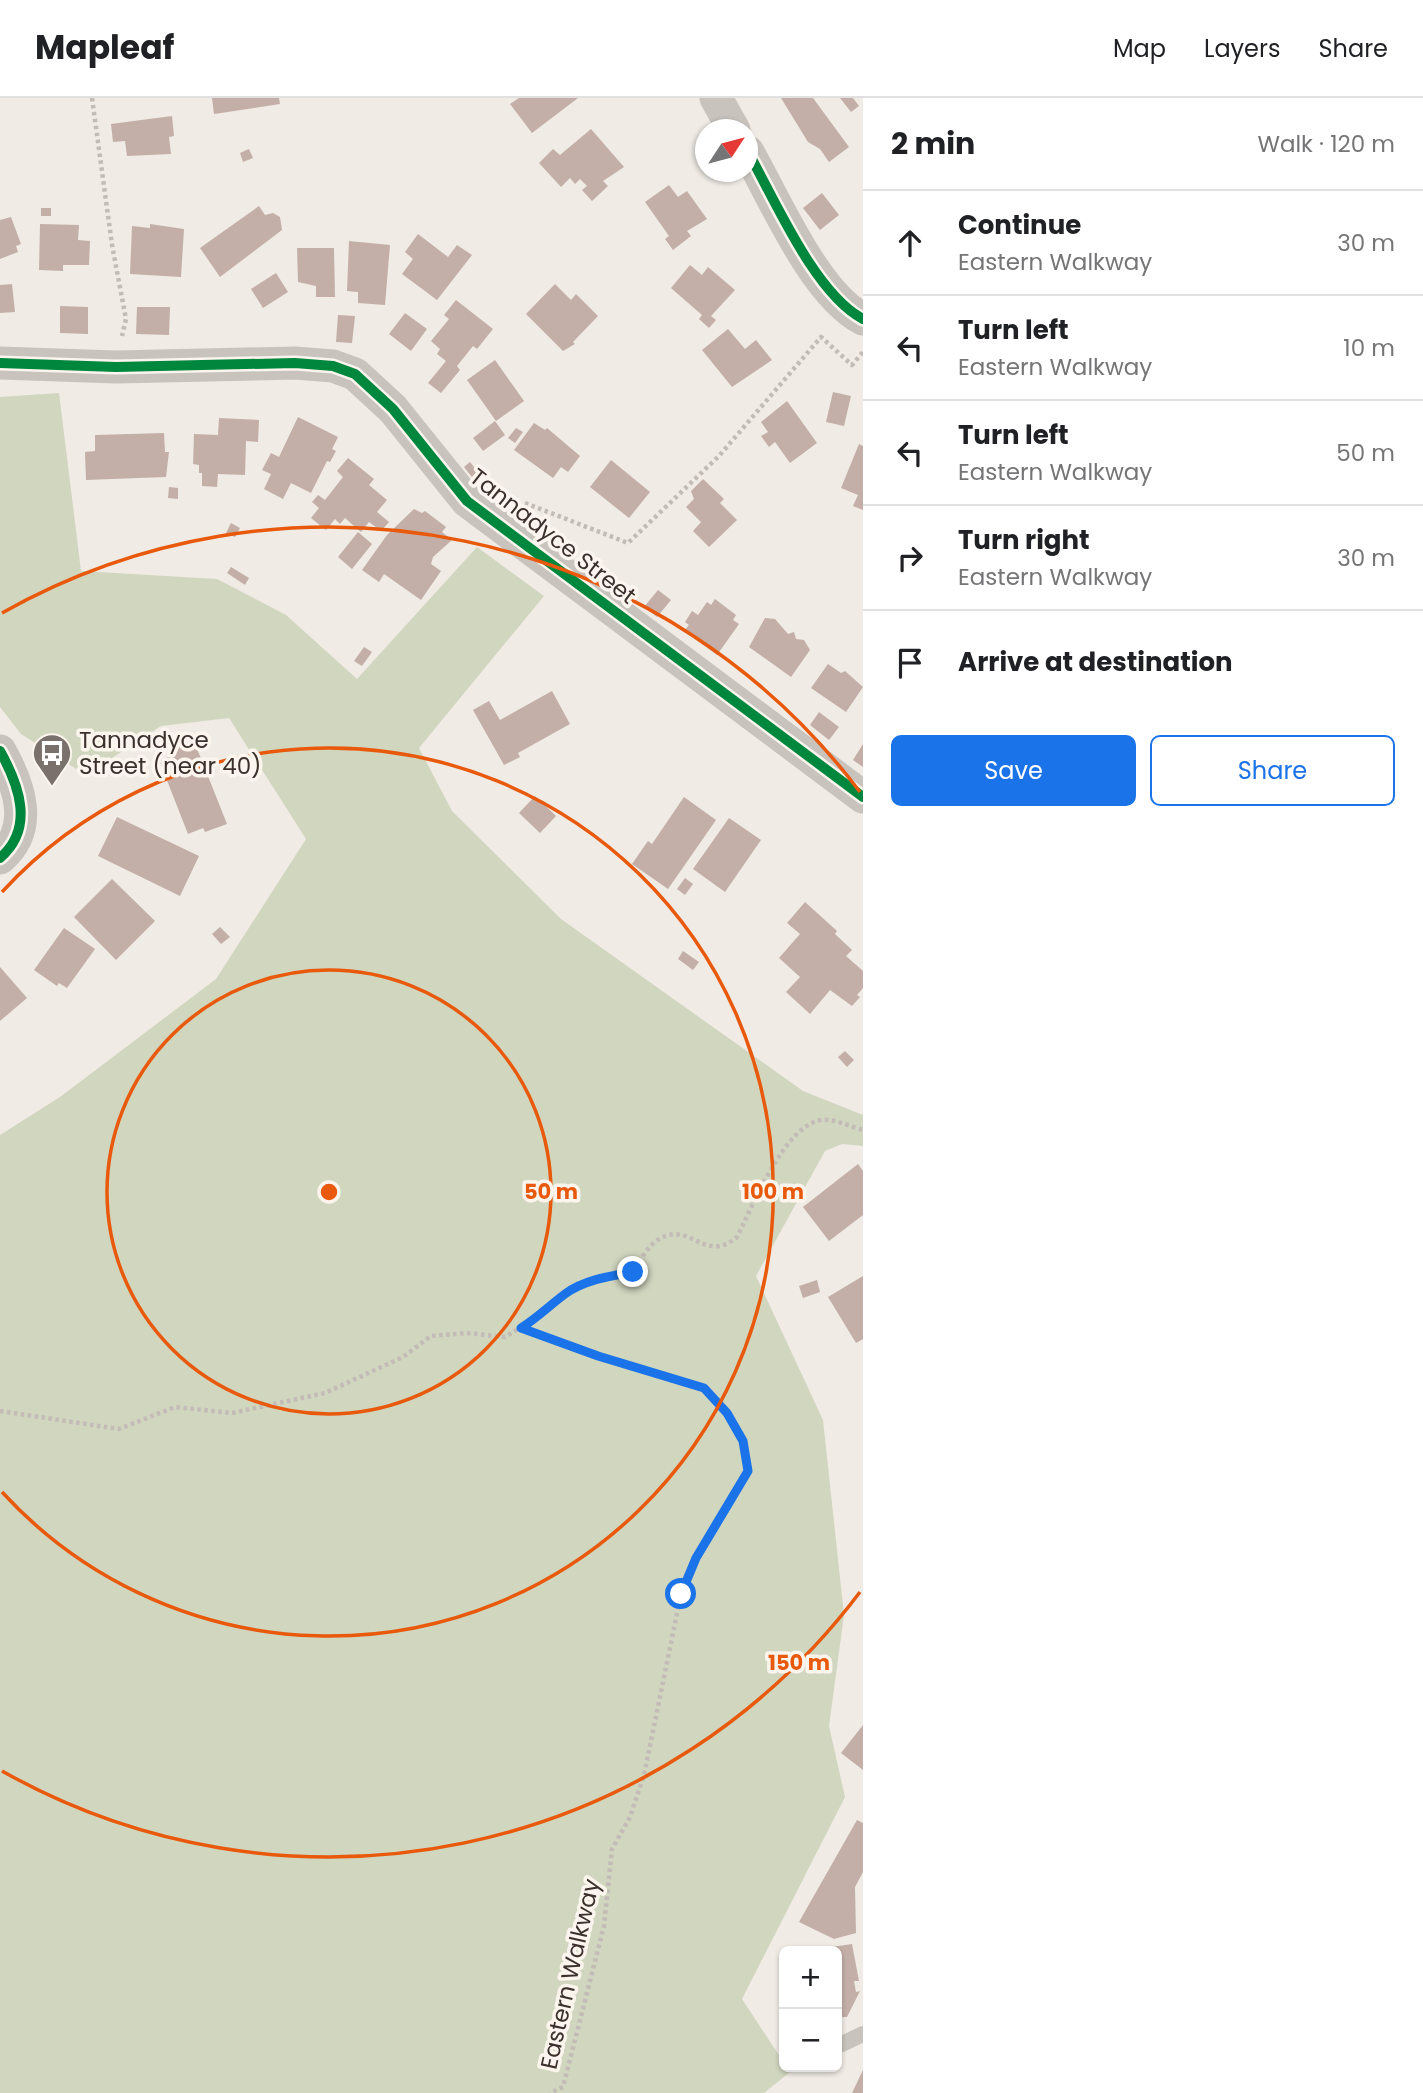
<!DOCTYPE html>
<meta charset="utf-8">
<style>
:root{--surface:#fff;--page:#f6f6f6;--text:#202124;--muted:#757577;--line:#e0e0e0;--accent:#1a73e8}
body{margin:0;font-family:Poppins,sans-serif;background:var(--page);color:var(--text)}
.controls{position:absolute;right:21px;bottom:21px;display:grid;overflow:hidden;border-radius:10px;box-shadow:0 2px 5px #0004}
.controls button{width:63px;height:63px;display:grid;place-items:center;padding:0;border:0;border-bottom:2px solid var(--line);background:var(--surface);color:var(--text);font:35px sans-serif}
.compass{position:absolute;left:695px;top:21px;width:63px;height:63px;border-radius:50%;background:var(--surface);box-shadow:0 2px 5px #0004;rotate:54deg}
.stop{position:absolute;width:21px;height:21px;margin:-16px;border:5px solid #1a73e8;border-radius:50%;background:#fff}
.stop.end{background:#1a73e8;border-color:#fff;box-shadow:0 2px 7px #0008}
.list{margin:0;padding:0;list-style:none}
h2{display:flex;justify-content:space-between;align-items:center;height:91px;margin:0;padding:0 28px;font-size:30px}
h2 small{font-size:23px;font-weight:400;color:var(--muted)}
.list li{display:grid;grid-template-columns:46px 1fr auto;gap:21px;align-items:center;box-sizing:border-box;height:105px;padding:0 28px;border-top:2px solid var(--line)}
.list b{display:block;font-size:26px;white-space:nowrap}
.list p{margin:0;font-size:23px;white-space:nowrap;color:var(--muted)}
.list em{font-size:23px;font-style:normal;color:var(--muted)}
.actions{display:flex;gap:14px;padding:21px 28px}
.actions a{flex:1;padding:16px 0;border:2px solid var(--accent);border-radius:10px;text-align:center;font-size:24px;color:var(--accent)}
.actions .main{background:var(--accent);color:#fff}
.icon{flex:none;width:38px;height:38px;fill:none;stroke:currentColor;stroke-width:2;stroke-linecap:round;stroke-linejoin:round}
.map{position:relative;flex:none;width:863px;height:1995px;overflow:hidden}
header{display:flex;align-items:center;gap:42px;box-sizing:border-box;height:98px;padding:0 35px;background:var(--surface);border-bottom:2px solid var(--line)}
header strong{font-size:33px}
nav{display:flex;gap:38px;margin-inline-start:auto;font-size:24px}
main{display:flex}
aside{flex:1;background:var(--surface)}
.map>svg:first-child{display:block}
</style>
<header>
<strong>Mapleaf</strong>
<nav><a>Map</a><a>Layers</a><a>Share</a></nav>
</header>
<main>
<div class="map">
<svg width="863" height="1995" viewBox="0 0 863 1995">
<rect width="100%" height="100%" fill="#f0ebe5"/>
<polygon fill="#d1d6bf" points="59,295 81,473 217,481 286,517 357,581 477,449 544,498 419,650 452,713 561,821 803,993 863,1017 863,1048 842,1046 825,1053 756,1178 823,1322 844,1517 829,1628 845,1699 742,1901 790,1974 764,1995 0,1995 0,1037 60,999 216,881 306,741 229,620 161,628 86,677 21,636 0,609 0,299"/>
<g fill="#c3afa7">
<polygon points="212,0 279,0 280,6 214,16"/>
<polygon points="519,0 578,0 532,35 510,6"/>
<polygon points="781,0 813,0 849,49 829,64 820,51 808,44"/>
<polygon points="840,0 853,0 859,8 851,14"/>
<polygon points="172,18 174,38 169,39 171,56 127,58 125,43 113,44 111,26"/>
<polygon points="591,31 624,69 603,83 608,88 592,103 582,92 587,88 580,81 575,86 570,80 561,89 539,65 553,51 560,57"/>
<polygon points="249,51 253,60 243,64 240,55"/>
<polygon points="669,87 678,99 687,93 707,121 687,133 691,138 673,152 665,141 669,138 645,104"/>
<polygon points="822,95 839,117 820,132 803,110"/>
<polygon points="259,108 265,117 273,115 280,119 282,132 220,179 200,150"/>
<rect x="41" y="110" width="10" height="8"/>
<polygon points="11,119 21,146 16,148 18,154 0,161 0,122"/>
<polygon points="40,126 79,127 78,142 90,143 89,167 63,167 63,173 39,172"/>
<polygon points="150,126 184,131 181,179 130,176 132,128 150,130"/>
<polygon points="418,136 448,159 457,147 472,157 437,202 402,176 413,161 405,154"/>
<polygon points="349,143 390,147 385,207 358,205 358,194 347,193"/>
<polygon points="297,150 334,150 335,199 316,199 316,188 298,184"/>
<polygon points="690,167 702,177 708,169 735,192 711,218 716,222 709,230 699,221 702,217 671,190"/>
<polygon points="276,175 288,194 263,210 251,191"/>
<polygon points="12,186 15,214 0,215 0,187"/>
<polygon points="555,186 571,202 576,196 598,218 573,244 575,246 563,253 526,216"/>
<polygon points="456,202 493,231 477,251 473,248 457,268 460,272 441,295 428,285 446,263 437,256 440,251 431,243 449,221 444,217"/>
<polygon points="60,208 88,209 88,236 60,235"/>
<polygon points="137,209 170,209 169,237 136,236"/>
<polygon points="405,215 427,231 411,253 389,236"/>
<polygon points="338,217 355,218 352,245 336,244"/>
<polygon points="728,231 745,251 756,242 772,262 732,289 702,252"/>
<polygon points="495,262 524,303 496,323 467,282"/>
<polygon points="833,294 851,298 844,328 826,324"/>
<polygon points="787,303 817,345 790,365 775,344 769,349 761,338 768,334 761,324"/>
<polygon points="298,319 338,339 332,351 336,353 330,364 327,363 311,395 291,385 283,401 264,391 271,376 262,372 271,355 279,359"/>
<polygon points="219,320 259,322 258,344 246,343 245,377 218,376 217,389 202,388 202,375 199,375 199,367 193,366 194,336 218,337"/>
<polygon points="495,323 505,337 483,353 473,340"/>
<polygon points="534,325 545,332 547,330 580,358 568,374 561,369 553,380 514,352"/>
<polygon points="516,330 523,334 515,345 508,340"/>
<polygon points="164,335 165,354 169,354 166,379 86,382 85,354 95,353 95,337"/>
<polygon points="859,346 863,348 863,412 853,408 858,397 841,390"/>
<polygon points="348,360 374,381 369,387 387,402 377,414 389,424 381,433 369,424 361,434 345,420 340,426 335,421 326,432 311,420 319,410 312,404 318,397 325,402 343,379 337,373"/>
<polygon points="611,362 650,394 629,420 590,389"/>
<polygon points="470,364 478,374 472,379 464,369"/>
<polygon points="703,381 724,401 720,405 737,422 709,449 693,433 701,424 686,409 694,401 691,393"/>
<polygon points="169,389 178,390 178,401 168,400"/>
<polygon points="414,411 422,415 425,413 446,429 442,434 452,442 433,459 431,466 441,473 421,502 384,476 379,484 362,472 387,437"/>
<polygon points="231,425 240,430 235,439 226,435"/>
<polygon points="358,434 372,446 352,471 338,459"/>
<polygon points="231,469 249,480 245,487 227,475"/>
<polygon points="658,492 671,502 657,519 644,509"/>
<polygon points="715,501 736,517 733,522 739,526 717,557 684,533 689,527 685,524 692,513 698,517 707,504 711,507"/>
<polygon points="765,520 775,521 788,536 794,534 796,541 804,542 810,552 791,579 749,549"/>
<polygon points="364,549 372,554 362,568 354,563"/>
<polygon points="828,566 841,575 845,573 863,589 846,614 811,590"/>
<polygon points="552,593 570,626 518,655 520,659 504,667 473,612 489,603 500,622"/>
<polygon points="819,614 839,629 829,642 810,627"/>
<polygon points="194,643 227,726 205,734 203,730 188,736 159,662 174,657 172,652"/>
<polygon points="863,646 863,669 853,662"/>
<polygon points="535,698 556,718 540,735 519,715"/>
<polygon points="684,699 716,722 668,791 632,766 648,743 652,746"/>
<polygon points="117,719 199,758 180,798 98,758"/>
<polygon points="729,720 761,742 725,794 693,771"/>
<polygon points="685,780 693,786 685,797 677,791"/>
<polygon points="112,781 155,823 116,862 74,819"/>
<polygon points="805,804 837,833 835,836 852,852 846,858 863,873 863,890 857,897 860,899 852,908 830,892 810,916 786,894 800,879 779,860 800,836 787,825"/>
<polygon points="220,829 230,839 221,846 212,836"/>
<polygon points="64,830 95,851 67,890 59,885 57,888 34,872"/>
<polygon points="683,853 699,864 693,872 678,861"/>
<polygon points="0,869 27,900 0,923"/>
<polygon points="845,953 854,962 847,969 838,959"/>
<polygon points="858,1066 863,1073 863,1117 829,1143 803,1109"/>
<polygon points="863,1178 863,1241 856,1245 828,1199"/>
<polygon points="817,1182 820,1194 803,1200 799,1188"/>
<polygon points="863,1627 863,1672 841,1655"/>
<polygon points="857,1722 863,1725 863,1774 855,1789 856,1835 834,1841 799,1824"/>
<polygon points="852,1846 859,1883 854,1883 856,1894 860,1893 847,1919 837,1919 837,1853 832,1853 831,1849"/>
<polygon points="863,1972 863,1995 852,1995"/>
</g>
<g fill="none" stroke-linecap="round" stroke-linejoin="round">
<g stroke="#c2bbb6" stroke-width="4.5" stroke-dasharray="3.5 3.5" stroke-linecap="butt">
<polyline points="92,0 112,147 126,221 122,238"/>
<polyline points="525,405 628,445 719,358 821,239 852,267 863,254"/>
<path d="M522,1230L599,1258L704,1290C729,1312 746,1339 748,1373L696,1460L681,1496L644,1677L630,1719L612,1751L604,1828L563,1989L550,1995"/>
<path d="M0,1313L119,1331L175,1309L232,1315L325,1295L403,1259L431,1238L467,1235L505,1239L546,1214L566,1195L600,1180L633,1174C640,1162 648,1147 661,1140C691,1124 705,1166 737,1139C753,1108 784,1028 821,1022C833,1020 851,1029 863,1032"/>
</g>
<polyline stroke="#c9c3be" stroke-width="16" points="842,1946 863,1936"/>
<g stroke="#c9c3be" stroke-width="33">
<polyline points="716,0 734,32"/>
<path d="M748,54C775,102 815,196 863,221"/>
<polyline points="0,265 116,269 295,265 333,268 355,276 393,311 467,403 863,699"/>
<path d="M0,653C19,687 35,730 0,760"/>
</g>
<g stroke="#fbf5ee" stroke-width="15">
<g id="cycleway">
<path d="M748,54C775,102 815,196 863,221"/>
<polyline points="0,265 116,269 295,265 333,268 355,276 393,311 467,403 863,699"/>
<path d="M0,653C19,687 35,730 0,760"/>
</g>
</g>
<use href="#cycleway" stroke="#00873e" stroke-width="10"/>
</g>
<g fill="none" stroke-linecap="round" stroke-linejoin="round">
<path stroke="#1a73e8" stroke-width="9" d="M633,1174C610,1178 584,1182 565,1196C550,1207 537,1220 521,1230L598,1258L704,1290L727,1315L743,1343L748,1373L696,1460L681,1496"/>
</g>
<g fill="none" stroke="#e8590c" stroke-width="3.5">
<circle cx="329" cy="1094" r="222"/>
<path d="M2 794A444 444 0 1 1 2 1394"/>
<path d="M860 1494A665 665 0 0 1 2 1673M2 515A665 665 0 0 1 860 694"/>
</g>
<defs>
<g id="bus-pin" transform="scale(2.0125)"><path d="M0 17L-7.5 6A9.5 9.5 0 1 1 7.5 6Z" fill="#7a716c" stroke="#fbf5ee"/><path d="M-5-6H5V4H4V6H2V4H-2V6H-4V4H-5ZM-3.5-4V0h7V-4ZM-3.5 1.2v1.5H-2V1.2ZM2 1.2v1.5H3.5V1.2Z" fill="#fff"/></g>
</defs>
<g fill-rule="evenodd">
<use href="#bus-pin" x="52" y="655"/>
</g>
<g text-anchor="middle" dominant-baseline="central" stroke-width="7" stroke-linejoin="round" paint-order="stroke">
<g font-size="23" fill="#3b302b" stroke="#fbf5ee">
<text transform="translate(553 438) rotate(38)">Tannadyce Street</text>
<text transform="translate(570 1876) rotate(-77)">Eastern Walkway</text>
</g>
<g font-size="23" fill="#3b302b" stroke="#fbf5ee" text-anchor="start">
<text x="79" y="642">Tannadyce<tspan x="79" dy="26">Street (near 40)</tspan></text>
</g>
</g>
<circle cx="329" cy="1094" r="10" fill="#e8590c" stroke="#fbf5ee" stroke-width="3.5"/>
<g font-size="21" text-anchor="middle" font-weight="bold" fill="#e8590c" stroke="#fbf5ee" stroke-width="7" stroke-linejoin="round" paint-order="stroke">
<text x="551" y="1101">50 m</text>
<text x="773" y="1101">100 m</text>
<text x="799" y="1572">150 m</text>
</g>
</svg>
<div class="controls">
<button>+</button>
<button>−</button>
</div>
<svg class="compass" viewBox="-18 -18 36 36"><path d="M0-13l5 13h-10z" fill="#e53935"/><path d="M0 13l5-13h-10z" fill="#757577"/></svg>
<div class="stop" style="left:681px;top:1496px"></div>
<div class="stop end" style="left:633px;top:1174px"></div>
</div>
<aside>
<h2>2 min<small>Walk · 120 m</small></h2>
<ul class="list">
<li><svg class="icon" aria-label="ahead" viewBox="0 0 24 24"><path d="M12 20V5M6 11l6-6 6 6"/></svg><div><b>Continue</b><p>Eastern Walkway</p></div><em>30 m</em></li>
<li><svg class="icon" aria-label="left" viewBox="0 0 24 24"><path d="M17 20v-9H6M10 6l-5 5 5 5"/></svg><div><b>Turn left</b><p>Eastern Walkway</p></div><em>10 m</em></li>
<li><svg class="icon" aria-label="left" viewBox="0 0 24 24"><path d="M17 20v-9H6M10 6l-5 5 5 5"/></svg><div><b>Turn left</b><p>Eastern Walkway</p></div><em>50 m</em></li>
<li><svg class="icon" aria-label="right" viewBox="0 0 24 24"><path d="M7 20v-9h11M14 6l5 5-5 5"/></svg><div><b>Turn right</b><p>Eastern Walkway</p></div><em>30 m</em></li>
<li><svg class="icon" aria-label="arrive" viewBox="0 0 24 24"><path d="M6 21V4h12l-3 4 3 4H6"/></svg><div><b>Arrive at destination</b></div></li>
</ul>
<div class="actions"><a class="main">Save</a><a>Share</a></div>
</aside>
</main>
